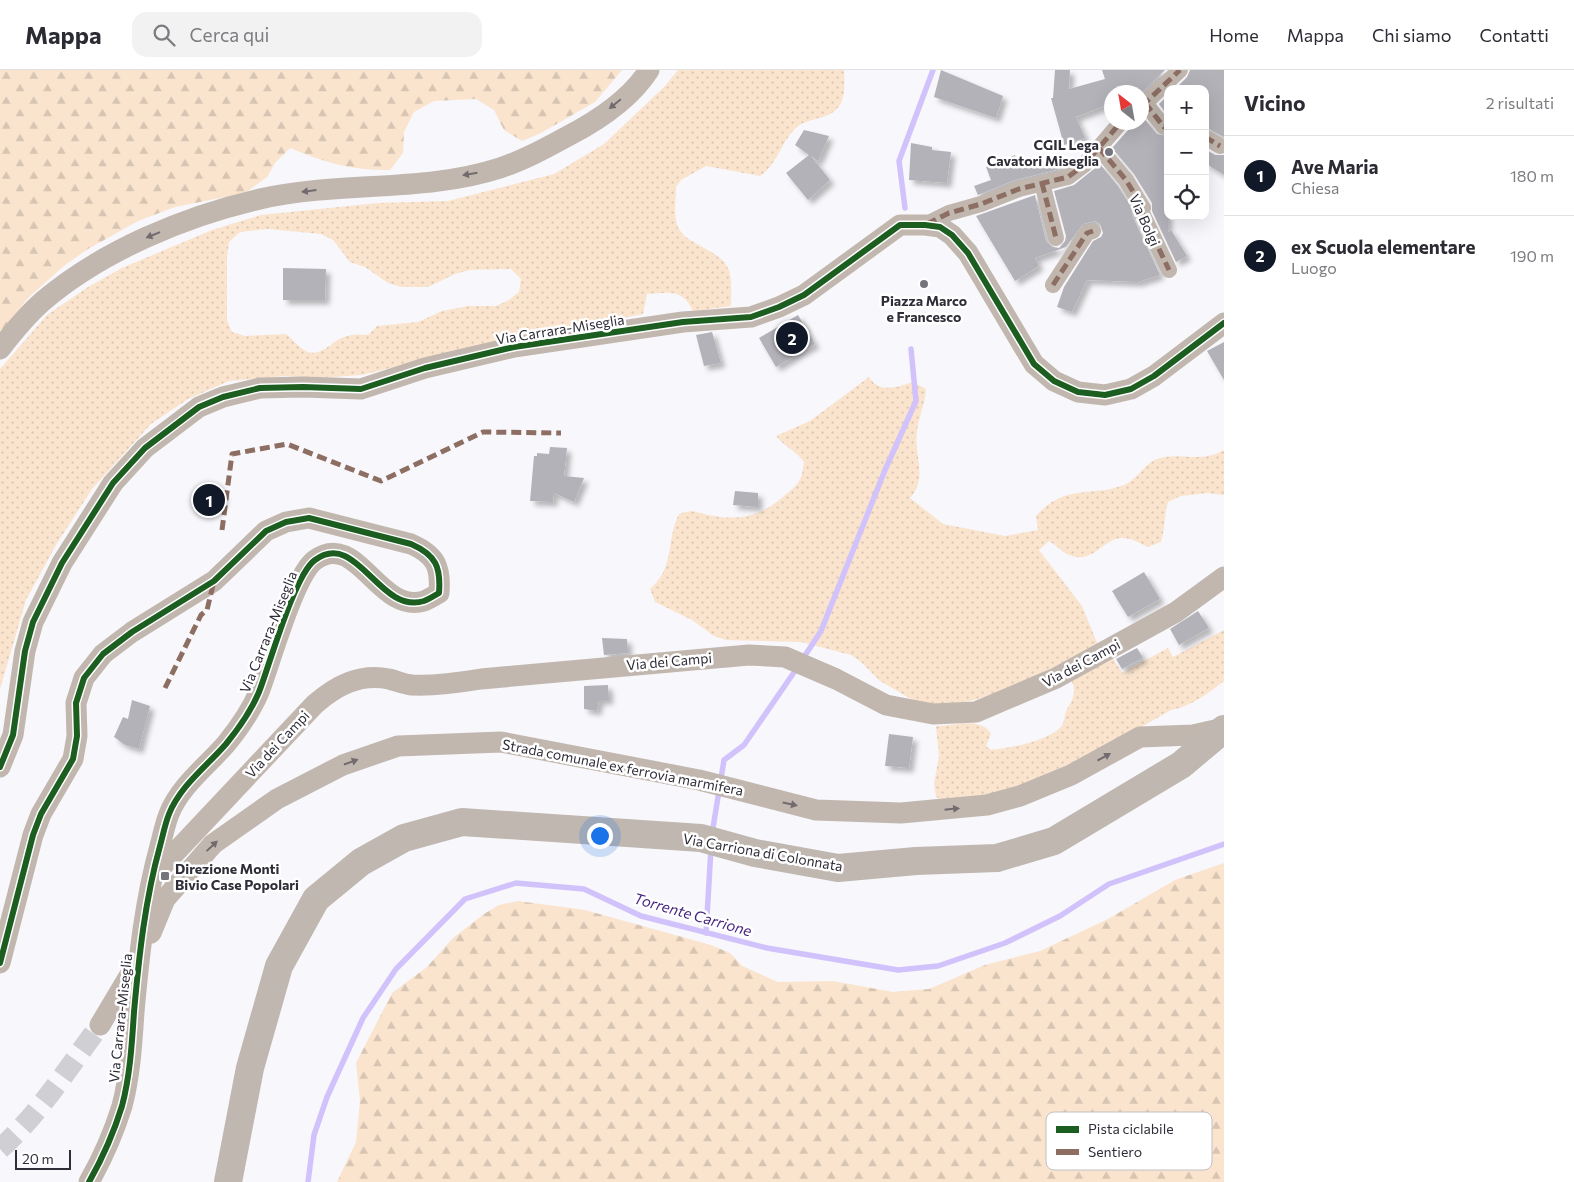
<!DOCTYPE html>
<html lang="it">
<meta charset="utf-8">
<style>
:root{--surface:#fff;--page:#f2f2f3;--text:#2b2b33;--muted:#7c7c81;--line:#e1e1e2;--accent:#111827}
body{margin:0;font-family:Commissioner,sans-serif;background:var(--page);color:var(--text)}
.controls{position:absolute;right:15px;top:15px;display:grid;overflow:hidden;border-radius:10px;box-shadow:0 5px 20px #0002}
.controls button{width:45px;height:45px;display:grid;place-items:center;padding:0;border:0;border-bottom:1px solid var(--line);background:var(--surface);color:var(--text);font:25px sans-serif}
.compass{position:absolute;left:1104px;top:15px;width:45px;height:45px;border-radius:50%;background:var(--surface);box-shadow:0 5px 20px #0002;rotate:329deg}
.scale{position:absolute;left:15px;bottom:12px;width:56px;box-sizing:border-box;padding-left:5px;border:2px solid #2f2d38;border-top:0;font-size:14px;line-height:18px;white-space:nowrap;color:#2f2d38;-webkit-text-stroke:4px #fff;paint-order:stroke}
.you{position:absolute;left:599px;top:765px;width:18px;height:18px;margin:-12px;border:4px solid #fff;border-radius:50%;background:#1a73e8;box-shadow:0 0 0 8px #1a73e833}
.badge{display:grid;place-items:center;width:32px;height:32px;border-radius:50%;background:var(--accent);color:#fff;font-size:16px;font-weight:700}
.pin{position:absolute;translate:-50% -50%;border:2px solid #fff;box-shadow:0 1px 5px #0006}
.list{margin:0;padding:0;list-style:none}
h2{display:flex;justify-content:space-between;align-items:center;height:65px;margin:0;padding:0 20px;font-size:21px}
h2 small{font-size:16px;font-weight:400;color:var(--muted)}
.list li{display:grid;grid-template-columns:32px 1fr auto;gap:15px;align-items:center;box-sizing:border-box;height:80px;padding:0 20px;border-top:1px solid var(--line)}
.list b{display:block;font-size:19px;white-space:nowrap}
.list p{margin:0;font-size:16px;white-space:nowrap;color:var(--muted)}
.list em{font-size:16px;font-style:normal;color:var(--muted)}
.icon{flex:none;width:28px;height:28px;fill:none;stroke:currentColor;stroke-width:2;stroke-linecap:round;stroke-linejoin:round}
.map{position:relative;flex:none;width:1224px;height:1112px;overflow:hidden}
header{display:flex;align-items:center;gap:30px;box-sizing:border-box;height:70px;padding:0 25px;background:var(--surface);border-bottom:1px solid var(--line)}
header strong{font-size:24px}
nav{display:flex;gap:28px;margin-inline-start:auto;font-size:18px}
.search{width:350px;height:45px;background:var(--page);display:flex;align-items:center;gap:12px;box-sizing:border-box;padding:0 18px;border-radius:15px;color:var(--muted);font-size:19px}
main{display:flex}
aside{flex:1;background:var(--surface)}
.map>svg:first-child{display:block}
</style>
<header>
<strong>Mappa</strong>
<div class="search"><svg class="icon" aria-label="search" viewBox="0 0 24 24"><circle cx="10" cy="10" r="6"/><path d="M15 15l6 6"/></svg>Cerca qui</div>
<nav><a>Home</a><a>Mappa</a><a>Chi siamo</a><a>Contatti</a></nav>
</header>
<main>
<div class="map">
<svg width="1224" height="1112" viewBox="0 0 1224 1112">
<defs>
<pattern id="grass-dots" width="8" height="8" patternUnits="userSpaceOnUse" patternTransform="scale(1.25)"><rect width="8" height="8" fill="#fae4ce"/><path d="M2 2h.1M6 6h.1" fill="none" stroke="#d7c4b2" stroke-width="1.8" stroke-linecap="round"/></pattern>
<pattern id="forest-firs" width="22" height="20" patternUnits="userSpaceOnUse" patternTransform="scale(1.25)"><rect width="22" height="20" fill="#fae4ce"/><path d="M5 1l3.5 6h-7zM16 11l3.5 6h-7z" fill="#d7c4b2"/></pattern>
<filter id="shadow"><feDropShadow dx="4.5" dy="4.5" stdDeviation="2.5" flood-color="#0004"/></filter>
</defs>
<rect width="100%" height="100%" fill="#f8f7fb"/>
<g fill="url(#grass-dots)" fill-rule="evenodd">
<path d="M678,0H844C845,23 846,42 819,48C812,50 802,52 797,57C781,71 778,94 760,106L706,96L681,110L676,117C676,129 673,148 679,159C684,167 690,170 697,174C732,193 732,196 731,236L693,241C682,218 669,223 647,224L643,244L502,272L361,305L318,308L285,306L229,311L188,329L151,354L92,419L56,475L26,530L0,619V299L47,245L88,217L122,198L212,160L261,145L378,133L448,131L554,104L604,74L665,16ZM267,159L321,164L333,170L350,192L365,197L388,213L401,217H428L455,204L470,200L511,199L521,209L519,222L509,230L496,236H469L442,241L418,252L377,256L368,265C359,264 352,264 344,267C331,271 320,290 304,280C298,276 292,269 286,264L245,266L232,262L227,250V186L229,172L240,162Z"/>
<path d="M869,307C879,324 898,317 913,312L926,319C925,334 919,346 917,361C913,385 929,407 910,428L943,454L1005,466L1038,460L1036,446C1065,413 1089,428 1124,415C1138,409 1143,395 1157,389C1179,381 1200,394 1224,380V425L1208,423L1181,426L1168,432C1164,446 1165,459 1161,472L1148,477C1140,473 1131,468 1122,468C1103,469 1093,493 1072,486C1064,484 1056,475 1049,471L1039,480L1082,536L1098,575L1006,621L970,631L944,635L918,633L880,611L861,592L851,585L801,572L726,570L714,566L692,550L655,532L650,519C676,496 665,473 679,444C694,439 694,442 708,445C739,451 759,447 783,427C799,413 801,414 804,392C796,381 785,377 776,366L810,351Z"/>
<path d="M1224,560V611C1207,624 1192,636 1171,640L1093,685L1000,724L950,733L936,727L934,714L939,686L936,656C953,656 981,646 991,664L986,676L991,680C1010,678 1048,671 1061,657C1065,652 1064,645 1067,639C1073,631 1077,619 1071,610L1112,587L1122,603L1168,578L1173,587Z"/>
</g>
<g fill="url(#forest-firs)">
<path d="M0,0H622L595,32L541,63L522,71L504,60L494,40L476,29L434,31L414,42L404,62L403,83L390,100C350,100 326,93 290,78L275,93L267,107L245,123L175,137L138,151L88,179L65,195L27,229L0,265Z"/>
<polygon points="1224,793 1224,1112 337,1112 356,1072 360,1031 356,993 392,923 427,897 453,868 484,844 499,835 518,831 585,840 711,875 730,883 742,896 778,912 833,911 893,922 929,919 985,895 1040,881 1108,849 1175,810"/>
</g>
<g fill="none" stroke-linecap="round" stroke-linejoin="round">
<g stroke="#d1c2fc" stroke-width="5.5">
<polyline points="905,138 899,91 933,0"/>
<polyline points="802,590 821,561 885,400 916,331 911,279"/>
<polyline points="712,764 724,690 744,675 797,598"/>
<polyline points="706,863 711,778"/>
<polyline points="308,1112 314,1065 327,1027 363,948 396,899 465,829 516,813 584,819 641,846 767,878 898,900 938,896 1005,873 1060,846 1109,814 1224,774"/>
</g>
</g>
<g fill="#b4b2b9" filter="url(#shadow)">
<polygon points="941,0 1003,26 996,48 934,27"/>
<polygon points="1055,0 1070,0 1069,19 1105,9 1102,0 1165,0 1142,23 1112,22 1112,33 1076,47 1085,68 1064,75 1051,28 1053,28"/>
<polygon points="1190,0 1224,0 1224,67 1205,57 1205,19 1175,19 1187,7"/>
<polygon points="1168,25 1168,46 1159,34"/>
<polygon points="1142,46 1157,64 1168,66 1168,162 1171,160 1187,186 1176,192 1152,141 1152,133 1134,104 1112,78 1129,59 1131,52 1142,52"/>
<polygon points="804,60 829,66 818,91 811,86 830,110 808,130 786,103 809,85 795,75"/>
<polygon points="911,73 932,77 932,80 951,82 947,113 909,110"/>
<polygon points="1205,79 1215,85 1224,85 1224,105 1205,93"/>
<polygon points="1015,85 1019,96 1077,87 1064,98 1015,110 978,125 974,116 991,110 986,97"/>
<polygon points="1100,94 1118,116 1132,138 1132,145 1160,205 1138,212 1087,210 1072,242 1057,237 1064,217 1093,171 1101,167 1103,163 1100,154 1095,151 1083,154 1066,177 1035,188 1039,196 1015,211 976,146 1035,125 1046,171 1053,177 1059,178 1065,171 1066,166 1054,121 1074,115"/>
<polygon points="283,198 326,199 325,230 283,230"/>
<polygon points="798,245 815,274 776,297 759,268"/>
<polygon points="712,262 721,293 704,296 696,265"/>
<polygon points="1224,272 1224,310 1207,281"/>
<polygon points="550,377 567,378 564,406 584,408 574,432 554,423 553,432 530,431 534,386 537,386 537,383 549,384"/>
<polygon points="735,421 758,423 758,437 733,435"/>
<polygon points="1144,502 1160,529 1128,547 1112,521"/>
<polygon points="1198,541 1209,558 1179,575 1170,559"/>
<polygon points="602,568 627,569 628,583 604,585"/>
<polygon points="1137,578 1143,588 1122,599 1116,589"/>
<polygon points="608,615 609,630 599,630 597,641 584,639 584,616"/>
<polygon points="132,630 150,636 139,679 125,675 114,667 123,647 128,649"/>
<polygon points="889,664 913,667 909,698 885,696"/>
</g>
<g fill="none" stroke-linecap="round" stroke-linejoin="round">
<path stroke="#d0cfd4" stroke-width="21" stroke-dasharray="21 11" stroke-linecap="butt" d="M0,1079C40,1043 68,998 100,955"/>
<g stroke="#c1b7af" stroke-width="16">
<polyline points="1145,33 1164,57 1168,56"/>
<polyline points="1142,36 1180,0"/>
<polyline points="1205,67 1220,76"/>
<polyline points="1099,78 1126,110 1143,138 1141,141 1169,200"/>
<polyline points="1042,113 1056,168"/>
<polyline points="925,155 949,143 981,134 1019,119 1068,107 1084,95 1121,52"/>
<polyline points="1053,215 1087,163 1093,161"/>
</g>
<g stroke="#c1b7af" stroke-width="21">
<path d="M0,279C13,262 27,245 43,231C102,181 185,146 260,129C338,111 423,123 500,98C524,90 546,78 568,66C597,51 631,28 649,0"/>
<polyline points="0,697 13,665 25,581 33,552 62,493 113,413 145,378 199,337 223,327 260,318 303,317 361,319 425,298 514,277 683,252 751,247 779,237 804,225 900,155 925,155 940,157 952,165 968,183 1034,294 1054,311 1078,322 1105,325 1131,319 1154,306 1224,253"/>
<path d="M154,805L315,634C336,616 359,603 389,609C397,611 404,614 412,615C436,616 457,613 481,609L749,585L785,587L836,609L886,635L933,644L976,642L1056,608L1176,542L1224,507"/>
<polyline points="151,863 165,829 213,774 277,729 343,695 398,676 501,672 699,710 816,740 901,743 987,735 1020,726 1071,705 1140,667 1193,665 1224,658"/>
<path d="M0,893L33,765L41,744L73,689L77,666L76,633L84,608L103,584L132,562L214,511L266,461L286,452L309,448L411,474C436,485 441,497 439,523C434,526 429,529 424,531C379,545 357,459 315,490C294,505 270,594 259,622C251,641 239,658 226,674C207,696 180,716 169,744C165,754 163,765 160,776C145,830 139,886 134,942C132,973 130,1006 122,1036C114,1062 102,1089 89,1112"/>
<polyline points="100,955 137,893"/>
</g>
<polyline stroke="#bfb7b0" stroke-width="28" points="228,1112 250,998 279,896 316,829 361,792 404,768 462,752 701,768 755,783 838,798 916,791 997,788 1054,771 1181,695 1224,659"/>
<g stroke="#8d6e63" stroke-width="5" stroke-dasharray="10 5" stroke-linecap="butt">
<polyline points="1145,33 1164,57 1168,56"/>
<polyline points="1142,36 1180,0"/>
<polyline points="1205,67 1220,76"/>
<polyline points="1099,78 1126,110 1143,138 1141,141 1169,200"/>
<polyline points="1042,113 1056,168"/>
<polyline points="927,154 949,143 981,134 1019,119 1068,107 1084,95 1121,52"/>
<polyline points="1053,215 1087,163 1093,161"/>
<polyline points="222,460 232,384 287,374 381,411 483,362 561,363"/>
<polyline points="165,618 201,545 207,540 214,511"/>
</g>
<g stroke="#fff" stroke-width="9">
<g id="cycleway">
<polyline points="0,697 13,665 25,581 33,552 62,493 113,413 145,378 199,337 223,327 260,318 303,317 361,319 425,298 514,277 683,252 751,247 779,237 804,225 900,155 925,155 940,157 952,165 968,183 1034,294 1054,311 1078,322 1105,325 1131,319 1154,306 1224,253"/>
<path d="M0,893L33,765L41,744L73,689L77,666L76,633L84,608L103,584L132,562L214,511L266,461L286,452L309,448L411,474C436,485 441,497 439,523C434,526 429,529 424,531C379,545 357,459 315,490C294,505 270,594 259,622C251,641 239,658 226,674C207,696 180,716 169,744C165,754 163,765 160,776C145,830 139,886 134,942C132,973 130,1006 122,1036C114,1062 102,1089 89,1112"/>
</g>
</g>
<use href="#cycleway" stroke="#1b5e20" stroke-width="6"/>
</g>
<defs><path id="oneway-solid" d="M-6-.8H1V-3.2L6.5 0L1 3.2V.8H-6Z" transform="scale(1.25)"/></defs>
<g fill="#716b6e">
<use href="#oneway-solid" transform="translate(615 34) rotate(141)"/>
<use href="#oneway-solid" transform="translate(470 104) rotate(171)"/>
<use href="#oneway-solid" transform="translate(309 121) rotate(173)"/>
<use href="#oneway-solid" transform="translate(153 165) rotate(158)"/>
<use href="#oneway-solid" transform="translate(1104 687) rotate(-29)"/>
<use href="#oneway-solid" transform="translate(351 692) rotate(-19)"/>
<use href="#oneway-solid" transform="translate(790 734) rotate(12)"/>
<use href="#oneway-solid" transform="translate(952 739) rotate(-6)"/>
<use href="#oneway-solid" transform="translate(212 776) rotate(-43)"/>
</g>
<g fill="#75747c" stroke="#fff" stroke-width="2">
<circle cx="1109" cy="82" r="5"/>
<circle cx="924" cy="214" r="5"/>
<rect x="160" y="801" width="10" height="10" rx="2.5"/>
</g>
<g text-anchor="middle" dominant-baseline="central" stroke-width="5" stroke-linejoin="round" paint-order="stroke">
<g font-size="14" font-weight="bold" fill="#2f2d38" stroke="#fff" text-anchor="end">
<text x="1099" y="74">CGIL Lega<tspan x="1099" dy="16">Cavatori Miseglia</tspan></text>
<text x="924" y="230" text-anchor="middle">Piazza Marco<tspan x="924" dy="16">e Francesco</tspan></text>
<text x="175" y="798" text-anchor="start">Direzione Monti<tspan x="175" dy="16">Bivio Case Popolari</tspan></text>
</g>
<g font-size="14" fill="#2f2d38" stroke="#fff">
<text transform="translate(1145 150) rotate(66)">Via Bolgi</text>
<text transform="translate(560 259) rotate(-9)">Via Carrara-Miseglia</text>
<text transform="translate(268 562) rotate(-68)">Via Carrara-Miseglia</text>
<text transform="translate(669 591) rotate(-5)">Via dei Campi</text>
<text transform="translate(1081 593) rotate(-28)">Via dei Campi</text>
<text transform="translate(277 674) rotate(-47)">Via dei Campi</text>
<text transform="translate(623 697) rotate(11)">Strada comunale ex ferrovia marmifera</text>
<text transform="translate(763 782) rotate(10)">Via Carriona di Colonnata</text>
<text transform="translate(120 948) rotate(-84)">Via Carrara-Miseglia</text>
</g>
<g font-size="15" font-style="italic" fill="#46247e" stroke="#fff">
<text transform="translate(693 844) rotate(16)">Torrente Carrione</text>
</g>
</g>
<rect x="1046" y="1042" width="166" height="58" rx="8" fill="#fff" stroke="#c1c0c3" stroke-width="1"/>
<rect x="1056" y="1056" width="23" height="7" fill="#1b5e20"/>
<rect x="1056" y="1079" width="23" height="6" fill="#8d6e63"/>
<g font-size="14" fill="#2f2d38">
<text x="1088" y="1064">Pista ciclabile</text>
<text x="1088" y="1087">Sentiero</text>
</g>
</svg>
<div class="controls">
<button>+</button>
<button>−</button>
<button><svg class="icon" aria-label="locate" viewBox="0 0 24 24"><circle cx="12" cy="12" r="6"/><path d="M12 2v4M12 18v4M2 12h4M18 12h4"/></svg></button>
</div>
<svg class="compass" viewBox="-18 -18 36 36"><path d="M0-13l5 13h-10z" fill="#e53935"/><path d="M0 13l5-13h-10z" fill="#7c7c81"/></svg>
<div class="scale">20 m</div>
<div class="you"></div>
<div class="pin badge" style="left:209px;top:430px">1</div>
<div class="pin badge" style="left:792px;top:268px">2</div>
</div>
<aside>
<h2>Vicino<small>2 risultati</small></h2>
<ul class="list">
<li><span class="badge">1</span><div><b>Ave Maria</b><p>Chiesa</p></div><em>180 m</em></li>
<li><span class="badge">2</span><div><b>ex Scuola elementare</b><p>Luogo</p></div><em>190 m</em></li>
</ul>
</aside>
</main>
